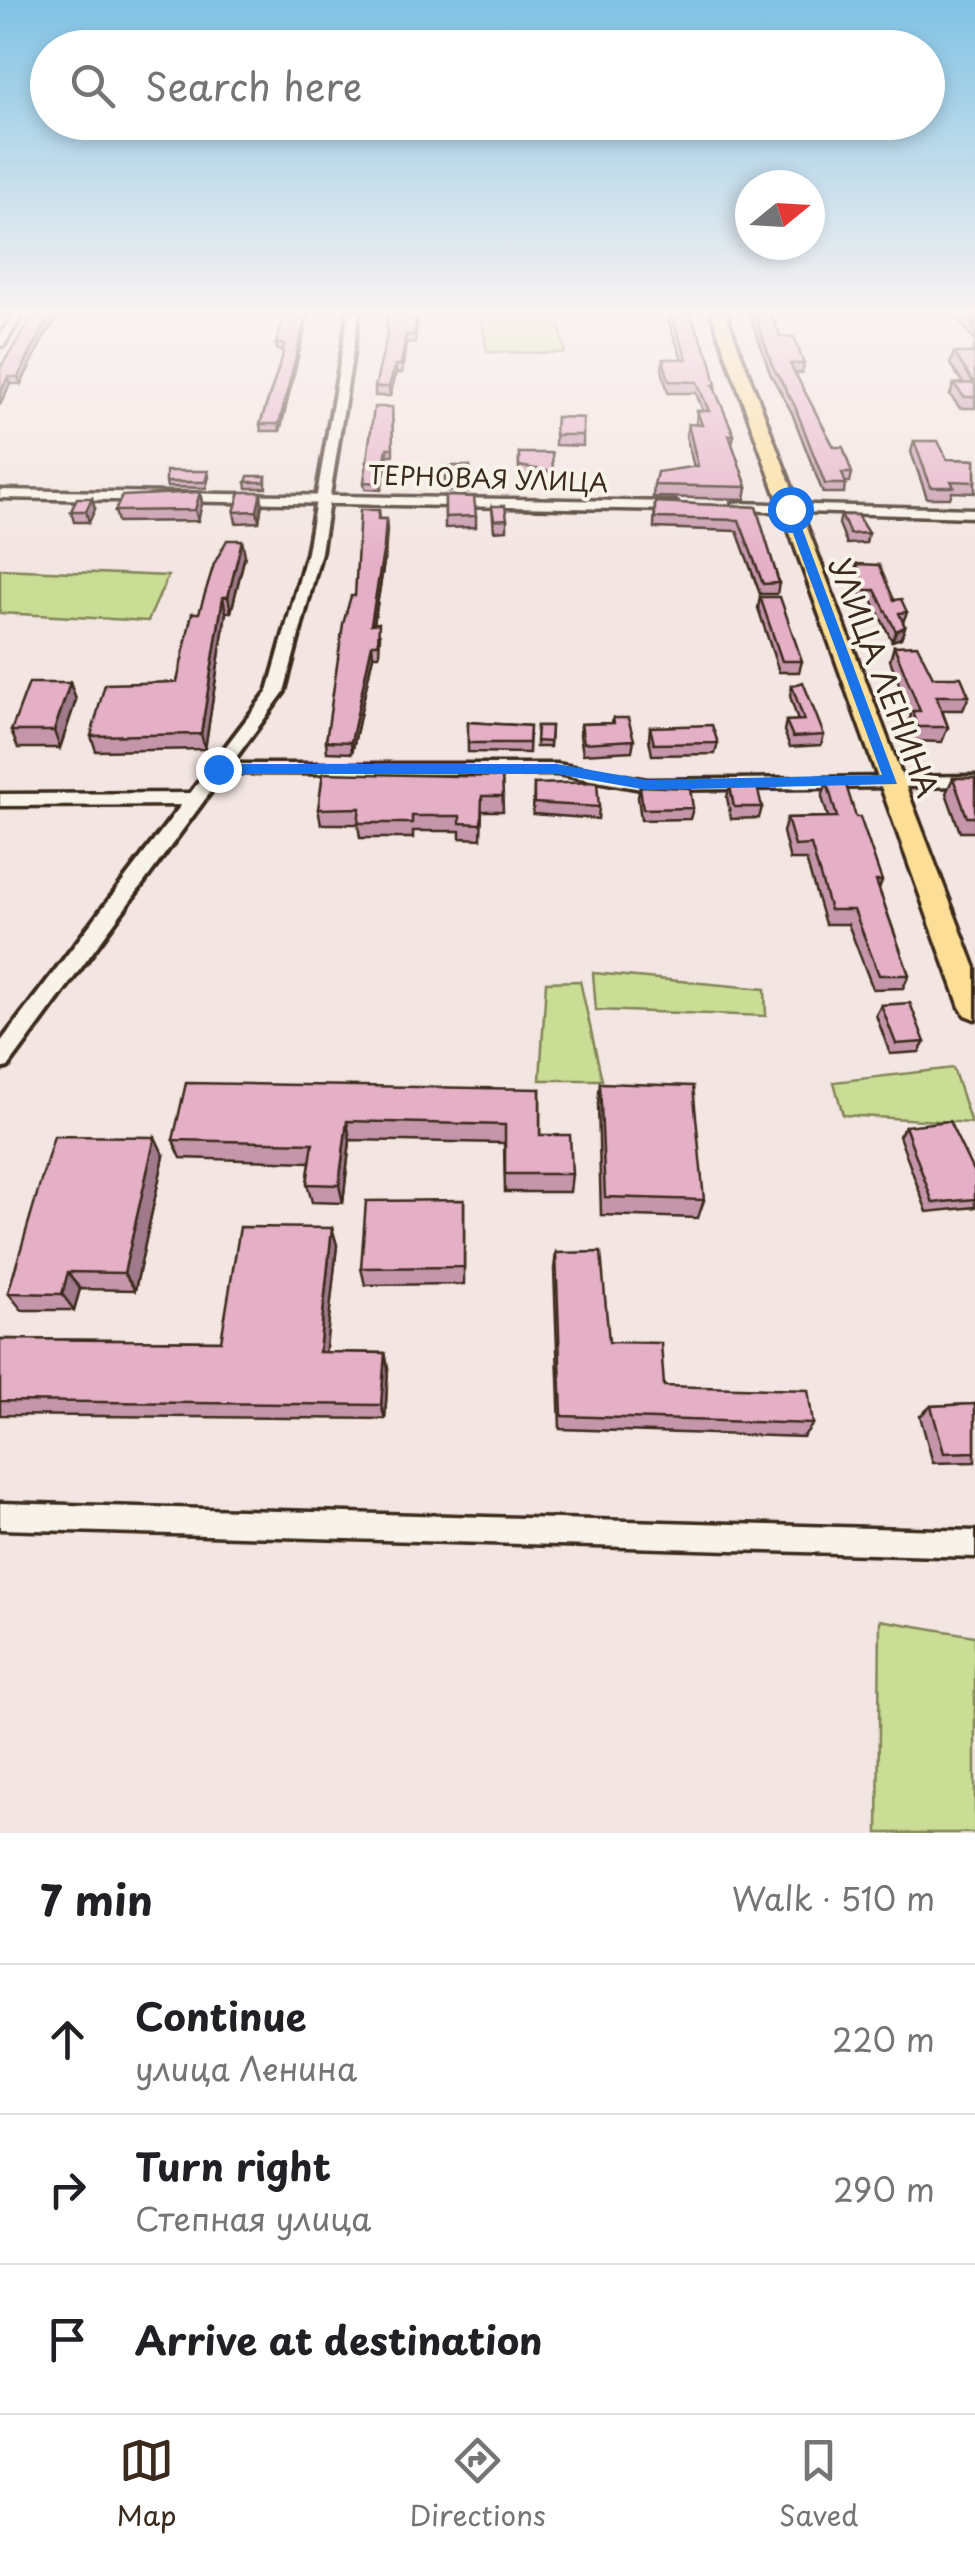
<!DOCTYPE html>
<meta charset="utf-8">
<style>
:root{--surface:#fff;--page:#f6f6f6;--text:#202124;--muted:#757577;--line:#e0e0e0;--accent:#3b2a1e}
body{margin:0;font-family:"Playpen Sans",sans-serif;background:var(--page);color:var(--text)}
.compass{position:absolute;left:735px;top:170px;width:90px;height:90px;border-radius:50%;background:var(--surface);box-shadow:0 5px 15px #0003;rotate:72deg}
.stop{position:absolute;width:30px;height:30px;margin:-22px;border:8px solid #1a73e8;border-radius:50%;background:#fff}
.stop.end{background:#1a73e8;border-color:#fff;box-shadow:0 2px 10px #0008}
.list{margin:0;padding:0;list-style:none}
h2{display:flex;justify-content:space-between;align-items:center;height:130px;margin:0;padding:0 40px;font-size:42px}
h2 small{font-size:32px;font-weight:400;color:var(--muted)}
.list li{display:grid;grid-template-columns:65px 1fr auto;gap:30px;align-items:center;box-sizing:border-box;height:150px;padding:0 40px;border-top:2px solid var(--line)}
.list b{display:block;font-size:38px;white-space:nowrap}
.list p{margin:0;font-size:32px;white-space:nowrap;color:var(--muted)}
.list em{font-size:32px;font-style:normal;color:var(--muted)}
.icon{flex:none;width:55px;height:55px;fill:none;stroke:currentColor;stroke-width:2;stroke-linecap:round;stroke-linejoin:round}
.map{position:relative;flex:none;width:975px;height:1833px;overflow:hidden}
.search{position:absolute;background:var(--surface);box-shadow:0 5px 15px #0003;left:30px;right:30px;top:30px;height:110px;display:flex;align-items:center;gap:25px;box-sizing:border-box;padding:0 35px;border-radius:55px;color:var(--muted);font-size:38px}
.sheet{height:580px;background:var(--surface)}
nav{display:flex;justify-content:space-around;align-items:center;box-sizing:border-box;height:140px;border-top:2px solid var(--line);background:var(--surface);font-size:28px;color:var(--muted)}
nav a{display:grid;justify-items:center;gap:5px}
nav .on{color:var(--accent)}
.map>svg:first-child{display:block}
</style>
<div class="map">
<svg width="975" height="1833" viewBox="0 0 975 1833">
<rect width="100%" height="100%" fill="#f3e5e1"/>
<filter id="ink" filterUnits="userSpaceOnUse"><feTurbulence type="fractalNoise" baseFrequency=".01" numOctaves="2"/><feDisplacementMap in="SourceGraphic" scale="20" xChannelSelector="R" yChannelSelector="G"/><feConvolveMatrix kernelMatrix="1 2 1 2 8 2 1 2 1" color-interpolation-filters="sRGB"/></filter>
<g filter="url(#ink)">
<g fill="#c9de94" stroke="#828459" stroke-width="2.5">
<polygon points="481,315 558,316 565,353 487,352"/>
<polygon points="0,569 168,576 148,621 0,613"/>
<polygon points="593,973 765,989 766,1016 596,1010"/>
<polygon points="580,981 602,1080 540,1080 546,982"/>
<polygon points="953,1068 971,1123 843,1115 834,1082"/>
<polygon points="880,1620 975,1636 975,1833 878,1833"/>
</g>
<g fill="none" stroke-linecap="round" stroke-linejoin="round">
<g stroke="#3b2a1e" stroke-width="7">
<g id="minor">
<polygon points="16,312 25,312 4,345 0,346 0,335"/>
<polygon points="0,490 675,502 681,506 675,510 0,498"/>
<polygon points="736,503 975,509 975,517 732,510 732,504"/>
<polygon points="218,764 557,764 647,780 975,776 975,786 647,790 557,774 213,773 210,769 213,765"/>
<polygon points="196,793 204,799 196,805 0,806 0,794"/>
<polygon points="0,1503 975,1531 975,1557 0,1529"/>
</g>
</g>
<g stroke="#3b2a1e" stroke-width="8">
<polygon id="tertiary" points="349,312 359,312 321,552 284,692 8,1067 0,1069 0,1043 268,691 307,552"/>
</g>
<g stroke="#3b2a1e" stroke-width="7">
<polygon id="primary" points="711,312 725,312 975,968 975,1019 965,1015 960,1007"/>
</g>
<use href="#minor" fill="#f7f3e8" fill-rule="evenodd"/>
<use href="#tertiary" fill="#f7f3e8" fill-rule="evenodd"/>
<use href="#primary" fill="#fcde96" fill-rule="evenodd"/>
</g>
<g fill="#c596aa" stroke="#3b2a1e" stroke-width="2.5">
<polygon points="36,312 62,312 44,337 21,384 10,384 0,405 0,368"/>
<polygon points="294,312 309,312 280,431 261,431 260,424 282,358 283,350 277,350 276,344 294,315"/>
<polygon points="418,312 415,343 406,343 402,373 396,373 390,396 375,396 375,387"/>
<polygon points="665,312 689,312 716,385 715,392 734,435 732,444 747,487 745,499 653,497 654,485 694,467 686,436 688,424 696,425 697,411 703,411 696,393 668,393 662,370 663,359 682,359"/>
<polygon points="749,312 770,312 780,336 804,364 802,373 795,373 834,447 852,473 850,482 845,482 844,493 823,493 792,413 770,373"/>
<polygon points="953,312 975,312 975,342"/>
<polygon points="975,345 975,408 960,408 950,395 954,384 963,383 950,364 954,353 972,353"/>
<polygon points="392,407 393,455 388,455 381,490 365,489 364,482"/>
<polygon points="556,417 583,418 583,446 555,445"/>
<polygon points="914,441 947,459 975,460 975,493 952,492 950,498 927,498 911,452"/>
<polygon points="519,453 553,472 552,483 519,477"/>
<polygon points="445,466 472,481 472,492 445,491"/>
<polygon points="208,471 209,477 206,488 167,487 166,482"/>
<polygon points="266,476 266,488 247,488 246,482"/>
<polygon points="200,492 202,503 198,521 118,522 115,511"/>
<polygon points="445,496 476,516 476,527 445,528"/>
<polygon points="655,502 756,507 779,583 777,594 760,594 737,531 654,528"/>
<polygon points="262,503 259,522 236,523 234,512"/>
<polygon points="492,506 507,519 507,530 494,531"/>
<polygon points="95,509 89,522 74,522 71,511"/>
<polygon points="379,510 380,519 386,519 387,530 385,556 374,624 380,635 379,655 373,655 352,753 327,752 326,741 355,596"/>
<polygon points="841,515 868,533 866,543 847,544 839,524"/>
<polygon points="245,555 231,612 226,612 205,749 96,751 91,736 177,682 199,613"/>
<polygon points="857,564 907,612 903,622 905,627 901,638 892,641 872,600 862,600 854,574"/>
<polygon points="760,597 802,661 799,672 779,672 758,608"/>
<polygon points="894,646 933,677 969,696 963,710 942,710 948,727 942,742 913,741 907,725 911,716 890,660"/>
<polygon points="70,683 76,700 60,748 18,748 11,731"/>
<polygon points="792,686 824,735 821,745 790,747 784,731 786,721 798,721 790,696"/>
<polygon points="613,718 634,740 632,751 583,754 580,735 581,724 612,723"/>
<polygon points="468,722 530,726 529,753 468,752"/>
<polygon points="537,726 551,726 550,747 536,747"/>
<polygon points="650,727 718,743 715,754 652,755 649,739"/>
<polygon points="502,777 503,811 482,811 481,839 460,838 460,831 413,831 413,838 360,838 358,824 321,824 318,809"/>
<polygon points="953,778 975,778 975,832 960,832 946,793"/>
<polygon points="827,782 856,817 882,881 879,889 909,975 903,988 873,989 848,924 825,924 806,860 790,860 783,832 787,818 828,817 822,797"/>
<polygon points="534,784 599,807 598,819 533,814"/>
<polygon points="640,786 693,808 690,819 641,820 638,797"/>
<polygon points="730,786 762,807 759,818 731,819 727,797"/>
<polygon points="881,1005 925,1042 919,1052 890,1054 876,1015"/>
<polygon points="600,1083 704,1200 698,1218 601,1215 598,1103"/>
<polygon points="540,1089 540,1135 572,1174 570,1192 505,1192 504,1143 350,1140 343,1203 312,1202 307,1184 310,1162 181,1158 173,1140"/>
<polygon points="905,1126 975,1175 975,1207 927,1212 899,1136"/>
<polygon points="164,1156 135,1290 80,1289 74,1310 22,1310 8,1293"/>
<polygon points="464,1200 464,1284 365,1285 361,1268"/>
<polygon points="332,1228 337,1245 325,1352 385,1353 388,1368 385,1419 0,1415 0,1339 221,1341"/>
<polygon points="556,1253 609,1342 664,1386 813,1424 803,1437 560,1429 554,1269"/>
<polygon points="975,1404 975,1462 933,1463 920,1416 931,1406"/>
</g>
<g fill="#a07a8b" stroke="#3b2a1e" stroke-width="2.5">
<polygon points="56,312 62,312 44,337 21,384 18,377 42,330"/>
<polygon points="307,312 309,312 280,431 279,424"/>
<polygon points="395,365 396,373 390,396 389,387"/>
<polygon points="8,377 10,384 0,405 0,393"/>
<polygon points="387,448 388,455 381,490 381,483"/>
<polygon points="200,492 202,503 198,521 195,510"/>
<polygon points="261,492 262,503 259,522 257,511"/>
<polygon points="92,498 95,509 89,522 86,511"/>
<polygon points="386,519 385,556 372,635 371,624"/>
<polygon points="242,540 245,555 231,612 228,597"/>
<polygon points="223,597 226,612 205,749 201,734"/>
<polygon points="905,627 901,638 892,641 896,631"/>
<polygon points="372,644 373,655 352,753 351,742"/>
<polygon points="70,683 76,700 60,748 54,731"/>
<polygon points="347,1121 350,1140 343,1203 339,1185"/>
<polygon points="155,1137 164,1156 135,1290 124,1273"/>
<polygon points="332,1228 337,1245 324,1367 319,1352"/>
<polygon points="68,1272 80,1289 74,1310 62,1294"/>
<polygon points="385,1353 388,1368 385,1419 381,1405"/>
</g>
<g fill="#e5afc6" stroke="#3b2a1e" stroke-width="2.5">
<polygon points="36,312 56,312 42,330 18,377 8,377 0,393 0,368"/>
<polygon points="294,312 307,312 279,424 260,424 282,358 284,344 276,344 285,315 294,315"/>
<polygon points="387,312 417,312 414,335 406,335 401,365 395,365 389,387 375,387 387,335"/>
<polygon points="670,312 689,312 710,359 716,385 713,385 734,435 729,435 747,487 654,485 657,472 698,466 688,424 702,425 697,411 709,411 697,382 669,381 663,359 687,359"/>
<polygon points="754,312 770,312 780,336 794,337 804,364 790,364 834,447 843,447 852,473 842,473 846,484 825,484 794,404 772,365"/>
<polygon points="964,312 975,312 975,327"/>
<polygon points="954,353 975,353 975,397 964,397 954,384 974,383"/>
<polygon points="374,407 392,407 393,448 387,448 381,483 364,482"/>
<polygon points="556,417 583,418 583,435 555,435"/>
<polygon points="914,441 938,441 947,459 975,460 975,482 951,481 954,487 931,487"/>
<polygon points="519,453 552,453 553,472 519,466"/>
<polygon points="445,466 470,466 472,481 445,481"/>
<polygon points="166,471 208,471 205,482 166,482"/>
<polygon points="248,476 266,476 265,482 246,482"/>
<polygon points="200,492 195,510 115,511 122,496"/>
<polygon points="240,492 261,492 257,511 234,512"/>
<polygon points="445,496 474,497 476,516 445,517"/>
<polygon points="77,498 92,498 86,511 71,511"/>
<polygon points="655,502 756,507 779,583 763,584 739,520 655,518"/>
<polygon points="492,506 505,506 507,519 494,520"/>
<polygon points="360,510 379,510 378,519 386,519 384,546 371,624 379,623 378,644 372,644 351,742 326,741 343,624 351,596 355,596"/>
<polygon points="841,515 857,515 868,533 850,534"/>
<polygon points="227,540 242,540 228,597 223,597 201,734 91,736 105,684 177,682 192,613 199,613 214,564"/>
<polygon points="857,564 879,565 894,600 901,599 907,612 899,613 905,627 896,631 875,590 865,590"/>
<polygon points="760,597 780,597 802,661 782,661"/>
<polygon points="917,645 933,677 961,677 969,696 936,696 948,727 918,727 913,711 920,711 894,646"/>
<polygon points="803,682 824,735 793,737 786,721 804,720 792,686"/>
<polygon points="29,683 70,683 54,731 11,731"/>
<polygon points="613,718 628,718 634,740 584,743 581,724 614,723"/>
<polygon points="468,722 530,726 529,743 468,743"/>
<polygon points="712,725 718,743 654,744 650,727"/>
<polygon points="537,726 551,726 550,742 536,741"/>
<polygon points="323,773 502,777 503,796 482,796 481,824 460,823 460,816 412,816 412,823 358,823 360,808 318,809"/>
<polygon points="953,778 975,778 975,817 967,817"/>
<polygon points="597,782 599,807 534,803 534,784"/>
<polygon points="827,782 845,782 856,817 860,817 882,881 876,881 909,975 879,975 854,910 830,910 811,845 795,846 787,818 837,817"/>
<polygon points="640,786 690,788 693,808 643,809"/>
<polygon points="730,786 757,786 762,807 734,807"/>
<polygon points="910,1003 925,1042 896,1044 881,1005"/>
<polygon points="186,1083 540,1089 540,1135 570,1135 572,1174 505,1174 505,1125 347,1121 339,1185 307,1184 313,1143 173,1140"/>
<polygon points="600,1083 693,1086 704,1200 605,1197"/>
<polygon points="949,1121 975,1175 975,1199 933,1203 905,1126"/>
<polygon points="54,1136 155,1137 124,1273 68,1272 62,1294 8,1293"/>
<polygon points="464,1200 464,1267 361,1268 366,1201"/>
<polygon points="240,1227 332,1228 319,1352 385,1353 381,1405 0,1401 0,1339 221,1341"/>
<polygon points="601,1252 609,1342 661,1343 664,1386 808,1390 813,1424 562,1416 556,1253"/>
<polygon points="975,1404 975,1452 944,1453 931,1406"/>
</g>
</g>
<linearGradient id="sky" x2="0" y2="1"><stop stop-color="#80c2e4"/><stop offset="0.55" stop-color="#faf3f2"/><stop offset="1" stop-color="#faf3f2" stop-opacity="0"/></linearGradient>
<rect width="975" height="568" fill="url(#sky)"/>
<polygon fill="#1a73e8" points="790,506 795,509 897,784 647,790 557,774 218,774 211,769 218,764 557,764 647,780 882,775 784,509"/>
<g text-anchor="middle" dominant-baseline="central" stroke-width="8" stroke-linejoin="round" paint-order="stroke">
<g font-size="25" fill="#3b2a1e" stroke="#f7f3e8">
<text transform="translate(488 478) rotate(2)">ТЕРНОВАЯ УЛИЦА</text>
</g>
<g font-size="30" fill="#3b2a1e" stroke="#f7f3e8">
<text transform="translate(885 677) rotate(69)">УЛИЦА ЛЕНИНА</text>
</g>
</g>
</svg>
<svg class="compass" viewBox="-18 -18 36 36"><path d="M0-13l5 13h-10z" fill="#e53935"/><path d="M0 13l5-13h-10z" fill="#757577"/></svg>
<div class="stop" style="left:790px;top:509px"></div>
<div class="stop end" style="left:218px;top:769px"></div>
<div class="search"><svg class="icon" aria-label="search" viewBox="0 0 24 24"><circle cx="10" cy="10" r="6"/><path d="M15 15l6 6"/></svg>Search here</div>
</div>
<section class="sheet">
<h2>7 min<small>Walk · 510 m</small></h2>
<ul class="list">
<li><svg class="icon" aria-label="ahead" viewBox="0 0 24 24"><path d="M12 20V5M6 11l6-6 6 6"/></svg><div><b>Continue</b><p>улица Ленина</p></div><em>220 m</em></li>
<li><svg class="icon" aria-label="right" viewBox="0 0 24 24"><path d="M7 20v-9h11M14 6l5 5-5 5"/></svg><div><b>Turn right</b><p>Степная улица</p></div><em>290 m</em></li>
<li><svg class="icon" aria-label="arrive" viewBox="0 0 24 24"><path d="M6 21V4h12l-3 4 3 4H6"/></svg><div><b>Arrive at destination</b></div></li>
</ul>
</section>
<nav>
<a class="on"><svg class="icon" aria-label="map" viewBox="0 0 24 24"><path d="M3 6l6-2 6 2 6-2v14l-6 2-6-2-6 2zM9 4v14M15 6v14"/></svg>Map</a>
<a><svg class="icon" aria-label="directions" viewBox="0 0 24 24"><path d="M12 3l9 9-9 9-9-9zM9 14v-3h6M13 9l2 2-2 2"/></svg>Directions</a>
<a><svg class="icon" aria-label="saved" viewBox="0 0 24 24"><path d="M7 4h10v16l-5-4-5 4z"/></svg>Saved</a>
</nav>
